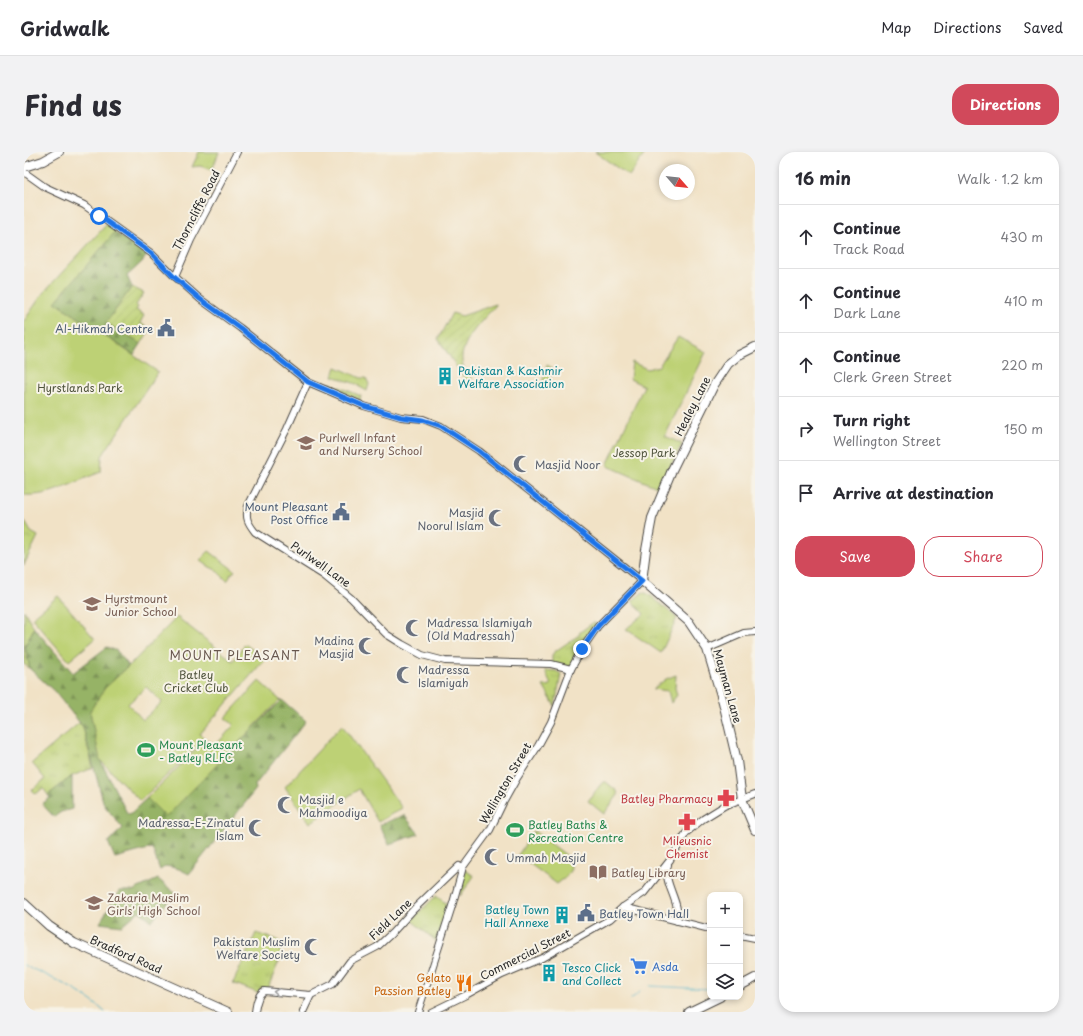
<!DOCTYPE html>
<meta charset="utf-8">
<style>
:root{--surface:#fff;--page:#f2f2f3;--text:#2b2b33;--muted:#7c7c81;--line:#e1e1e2;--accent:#d1495b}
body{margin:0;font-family:"Playpen Sans",sans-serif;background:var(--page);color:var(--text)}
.controls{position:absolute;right:12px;bottom:12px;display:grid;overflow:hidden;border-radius:8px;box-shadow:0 2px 6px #0003}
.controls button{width:36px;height:36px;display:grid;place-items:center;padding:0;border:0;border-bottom:1px solid var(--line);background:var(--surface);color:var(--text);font:20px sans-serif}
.compass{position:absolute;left:635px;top:12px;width:36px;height:36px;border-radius:50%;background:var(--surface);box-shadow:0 2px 6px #0003;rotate:118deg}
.stop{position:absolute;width:12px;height:12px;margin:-9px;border:3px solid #1a73e8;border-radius:50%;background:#fff}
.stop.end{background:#1a73e8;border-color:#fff;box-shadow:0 1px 4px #0008}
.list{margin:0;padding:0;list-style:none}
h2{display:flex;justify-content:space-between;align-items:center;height:52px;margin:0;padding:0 16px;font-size:17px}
h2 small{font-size:13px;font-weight:400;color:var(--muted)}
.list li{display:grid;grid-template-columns:26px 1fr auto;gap:12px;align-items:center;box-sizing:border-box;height:64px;padding:0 16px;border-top:1px solid var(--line)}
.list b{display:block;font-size:15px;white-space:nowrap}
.list p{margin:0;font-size:13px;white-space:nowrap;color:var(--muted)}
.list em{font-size:13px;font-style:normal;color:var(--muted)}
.actions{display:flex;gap:8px;padding:12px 16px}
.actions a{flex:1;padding:9px 0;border:1px solid var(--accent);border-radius:16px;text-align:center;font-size:14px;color:var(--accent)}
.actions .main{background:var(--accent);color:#fff}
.icon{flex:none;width:22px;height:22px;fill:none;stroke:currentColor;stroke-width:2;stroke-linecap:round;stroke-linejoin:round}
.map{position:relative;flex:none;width:731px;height:860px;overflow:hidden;border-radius:16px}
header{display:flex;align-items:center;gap:24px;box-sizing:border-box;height:56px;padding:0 20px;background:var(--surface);border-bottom:1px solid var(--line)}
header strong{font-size:19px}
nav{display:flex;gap:22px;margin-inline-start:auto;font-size:14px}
.intro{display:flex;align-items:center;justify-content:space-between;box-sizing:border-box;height:96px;padding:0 24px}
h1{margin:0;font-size:28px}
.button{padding:10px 18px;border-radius:16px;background:var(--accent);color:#fff;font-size:14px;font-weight:700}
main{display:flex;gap:24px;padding:0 24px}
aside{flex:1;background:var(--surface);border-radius:16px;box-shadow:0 2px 6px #0003}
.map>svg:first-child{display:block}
</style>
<header>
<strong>Gridwalk</strong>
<nav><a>Map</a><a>Directions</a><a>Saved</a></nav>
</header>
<div class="intro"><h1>Find us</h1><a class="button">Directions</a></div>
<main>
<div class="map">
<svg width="731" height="860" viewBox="0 0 731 860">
<defs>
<pattern id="grass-tufts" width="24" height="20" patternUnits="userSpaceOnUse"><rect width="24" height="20" fill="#bdd174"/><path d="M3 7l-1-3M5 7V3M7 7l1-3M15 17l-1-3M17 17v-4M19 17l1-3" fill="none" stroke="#a3b465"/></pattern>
<pattern id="forest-firs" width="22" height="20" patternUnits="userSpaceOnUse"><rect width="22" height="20" fill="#96b366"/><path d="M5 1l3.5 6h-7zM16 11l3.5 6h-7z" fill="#7b9254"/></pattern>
<pattern id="garden-furrows" width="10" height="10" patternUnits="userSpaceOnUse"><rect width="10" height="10" fill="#bdd174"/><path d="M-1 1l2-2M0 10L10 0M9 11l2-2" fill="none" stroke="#a3b465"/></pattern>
</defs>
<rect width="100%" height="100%" fill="#f7f3e8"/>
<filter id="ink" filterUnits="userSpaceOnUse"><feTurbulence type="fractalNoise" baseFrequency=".025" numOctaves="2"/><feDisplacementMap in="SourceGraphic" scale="8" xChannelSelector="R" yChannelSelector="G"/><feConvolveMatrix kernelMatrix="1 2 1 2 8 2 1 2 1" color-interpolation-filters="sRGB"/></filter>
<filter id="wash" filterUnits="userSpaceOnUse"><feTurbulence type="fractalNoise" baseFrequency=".012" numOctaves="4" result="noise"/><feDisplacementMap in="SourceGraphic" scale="16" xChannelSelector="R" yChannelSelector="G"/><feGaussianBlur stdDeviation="0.9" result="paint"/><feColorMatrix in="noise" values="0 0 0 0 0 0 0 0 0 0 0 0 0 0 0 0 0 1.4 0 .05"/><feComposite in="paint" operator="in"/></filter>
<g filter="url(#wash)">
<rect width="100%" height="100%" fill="#f1e2c6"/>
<g fill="url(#grass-tufts)" stroke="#747e50">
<polygon points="175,0 195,0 188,18 176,14 168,15"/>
<polygon points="0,368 7,380 14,384 0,413"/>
<polygon points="619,440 626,443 653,466 637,501 602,477 620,462 608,449"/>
<polygon points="0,458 10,476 1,494 6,517 0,512"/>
<polygon points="570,470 573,474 546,516 528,512 528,504 530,500 555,483 556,480"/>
<polygon points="521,518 532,519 537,522 531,554 519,534 527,533"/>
<polygon points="55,571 59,575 69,616 48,624 24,643 19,636 12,642 8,638 21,627 8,611"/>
<polygon points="441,718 450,724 436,744"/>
<polygon points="412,744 424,753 412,789 387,768"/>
<polygon points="232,781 254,788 257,804 244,836 237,836 234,841 209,831"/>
</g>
<g fill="url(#forest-firs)" stroke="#606f48">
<polygon points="91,80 123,103 118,110 103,124 108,135 82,171 117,192 110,203 31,150"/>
<polygon points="10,476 49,521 83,495 93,499 105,514 81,536 66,559 76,608 103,661 106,662 123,646 142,665 177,628 258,548 282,569 231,633 232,637 165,722 155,717 142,714 136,718 128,696 91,706 84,690 99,676 80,653 59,575 30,539 6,517 1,494"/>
<polygon points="48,624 48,657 37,660 30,665 18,652 26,646 24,643"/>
<polygon points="380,663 395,682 365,692 355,673"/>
<polygon points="134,727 151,741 128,769 115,759 98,774 76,771 95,739 108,739"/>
</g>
<g fill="#bdd174" stroke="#747e50" fill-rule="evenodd">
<polygon points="571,0 622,0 605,24"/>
<path d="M84,71L93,77L91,80L31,150L134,220L78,304L77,320C51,329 28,345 0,343V169L19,141Z"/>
<polygon points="654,185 682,200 641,284 658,292 635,336 584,314 584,311 620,234 606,227 608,210 623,217 635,214"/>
<polygon points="523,213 532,218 519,234 518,232"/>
<polygon points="312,215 337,226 342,226 345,232 343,239 334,234 335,233 309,224"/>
<polygon points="306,231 337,244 336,248 305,234"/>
<polygon points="185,399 211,419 206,423 206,425 203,429 192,418 184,414 176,408"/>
<polygon points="34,444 71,487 45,509 8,466"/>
<path d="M153,465L209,509L221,492L241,507L176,582L181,587L116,649L76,608L66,559L81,536L105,514ZM122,535L138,550L119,568L104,552Z"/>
<polygon points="652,523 651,536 653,543 647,551 644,539 629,537 642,527"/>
<polygon points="235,529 256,548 142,665 123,646 182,588 187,590 192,593 210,573 201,566"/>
<polygon points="318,573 378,656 354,670 335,637 286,671 261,635"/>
<polygon points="579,630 582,630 593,639 594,643 580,662 564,649 577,632"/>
<polygon points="510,679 546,706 547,717 542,725 533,732 494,703"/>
</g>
<g fill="url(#garden-furrows)" stroke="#747e50">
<polygon points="108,135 120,141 112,153 114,155 112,158 120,163 116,171 126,177 117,192 82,171"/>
<path d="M472,152V153C460,167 432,192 439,214C441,218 445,222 449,226L443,230L414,187L428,161L438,164Z"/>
</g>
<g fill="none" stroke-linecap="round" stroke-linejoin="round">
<g stroke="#49afc8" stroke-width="1">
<path d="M0,813C29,826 58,839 81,860"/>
<polyline points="626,834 686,837"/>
<polyline points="607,847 616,840"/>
</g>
</g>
</g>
<g filter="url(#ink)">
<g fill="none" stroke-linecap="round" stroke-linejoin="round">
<g stroke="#494642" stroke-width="8">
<g id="minor">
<polyline points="0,20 21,35 60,53 127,101 148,122 176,147 216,176 284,230 340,254 377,265 399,267 417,274 455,299 618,429 574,474 558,497 547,517 527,570 514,594 493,626 479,651 466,678 439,715 429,751 394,860"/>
<polyline points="151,125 167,88 213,0"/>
<path d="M284,230L263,277L224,354C221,366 224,371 231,380L299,423L327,446L362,482L378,492L398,503L421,509L527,512L547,517"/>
<polyline points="683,497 720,481 731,480"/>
<path d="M644,713C638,731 657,749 653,769"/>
<polyline points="599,755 686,777"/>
<polyline points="716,783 731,786"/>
<path d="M231,860C232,853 233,843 240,839L287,843L309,832L326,809L353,795L368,781L390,757L435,714"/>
<polyline points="279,860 287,843"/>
<polyline points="407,860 442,843 478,823 518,806 586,767 599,755 620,741 646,708 662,681 679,667 700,654 731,642"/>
</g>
</g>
<g stroke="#494642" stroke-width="10">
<g id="major">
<polyline points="0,15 19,9 35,0"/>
<polyline points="731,195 715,203 704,212 690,233 648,318 628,366 622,398 618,429 665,470 683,497 699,550 713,609 718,647 731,678"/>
<polyline points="0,751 25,774 50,791 204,860"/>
<polyline points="716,834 731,826"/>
<polyline points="665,860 696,845"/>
</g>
</g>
<use href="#minor" stroke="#fff" stroke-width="6"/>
<use href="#major" stroke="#fff" stroke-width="8"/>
</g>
<defs><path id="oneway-chevron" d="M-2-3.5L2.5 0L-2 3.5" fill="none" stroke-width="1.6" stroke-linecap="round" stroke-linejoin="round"/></defs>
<use stroke="#a0a0a0" href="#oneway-chevron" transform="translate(252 840) rotate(-174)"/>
</g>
<g fill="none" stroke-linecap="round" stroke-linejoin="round" filter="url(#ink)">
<polyline stroke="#1a73e8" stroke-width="5" points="75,64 127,101 150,125 176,147 216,176 284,230 340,254 377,265 399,268 417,274 455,299 618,429 574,474 558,497"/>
</g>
<defs>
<g id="civic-bare" transform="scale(1.38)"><path d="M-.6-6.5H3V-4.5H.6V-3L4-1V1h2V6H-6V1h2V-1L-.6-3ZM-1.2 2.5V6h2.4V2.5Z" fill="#5c6f8a" stroke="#f7f3e8" stroke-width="2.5" paint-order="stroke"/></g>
<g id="building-bare" transform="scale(1.38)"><path d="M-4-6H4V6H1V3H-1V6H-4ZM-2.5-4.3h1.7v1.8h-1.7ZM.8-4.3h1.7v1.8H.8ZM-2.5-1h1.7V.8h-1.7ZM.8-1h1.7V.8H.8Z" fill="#0f9aa8" stroke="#f7f3e8" stroke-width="2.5" paint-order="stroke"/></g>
<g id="school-bare" transform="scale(1.38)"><path d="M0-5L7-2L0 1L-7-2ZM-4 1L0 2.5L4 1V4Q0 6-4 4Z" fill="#8d6e63" stroke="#f7f3e8" stroke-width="2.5" paint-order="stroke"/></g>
<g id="mosque-bare" transform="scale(1.38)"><path d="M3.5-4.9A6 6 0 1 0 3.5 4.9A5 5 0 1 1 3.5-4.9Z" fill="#6b7280" stroke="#f7f3e8" stroke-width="2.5" paint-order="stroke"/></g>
<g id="stadium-bare" transform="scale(1.38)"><path d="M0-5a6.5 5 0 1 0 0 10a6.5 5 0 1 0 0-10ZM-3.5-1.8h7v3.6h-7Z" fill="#2e9e5b" stroke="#f7f3e8" stroke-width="2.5" paint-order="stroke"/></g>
<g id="pharmacy-bare" transform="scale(1.38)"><path d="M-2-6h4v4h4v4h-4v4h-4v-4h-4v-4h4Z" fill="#e0444e" stroke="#f7f3e8" stroke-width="2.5" paint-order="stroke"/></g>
<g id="library-bare" transform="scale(1.38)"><path d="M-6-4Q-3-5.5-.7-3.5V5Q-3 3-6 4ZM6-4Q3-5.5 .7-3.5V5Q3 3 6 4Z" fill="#8d6e63" stroke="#f7f3e8" stroke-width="2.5" paint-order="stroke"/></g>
<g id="supermarket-bare" transform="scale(1.38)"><path d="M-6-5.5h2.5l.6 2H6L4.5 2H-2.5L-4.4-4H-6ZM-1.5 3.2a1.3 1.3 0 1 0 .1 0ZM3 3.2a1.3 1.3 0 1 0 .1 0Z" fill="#3f7fe0" stroke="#f7f3e8" stroke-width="2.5" paint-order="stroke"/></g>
<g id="restaurant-bare" transform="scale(1.38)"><path d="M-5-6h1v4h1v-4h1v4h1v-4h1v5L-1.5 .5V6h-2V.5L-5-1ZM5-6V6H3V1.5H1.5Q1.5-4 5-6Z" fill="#e8710a" stroke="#f7f3e8" stroke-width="2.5" paint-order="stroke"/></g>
</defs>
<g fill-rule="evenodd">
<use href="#civic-bare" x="142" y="176"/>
<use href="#building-bare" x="421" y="224"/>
<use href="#school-bare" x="282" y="291"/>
<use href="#mosque-bare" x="498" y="312"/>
<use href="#civic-bare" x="317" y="360"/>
<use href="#mosque-bare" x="473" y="366"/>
<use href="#school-bare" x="68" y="452"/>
<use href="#mosque-bare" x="390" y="476"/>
<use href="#mosque-bare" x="343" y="494"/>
<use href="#mosque-bare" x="381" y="523"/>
<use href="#stadium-bare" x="122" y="598"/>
<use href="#pharmacy-bare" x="702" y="646"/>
<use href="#mosque-bare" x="262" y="653"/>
<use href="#pharmacy-bare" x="663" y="670"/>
<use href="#mosque-bare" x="233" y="676"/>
<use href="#stadium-bare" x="491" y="678"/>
<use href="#mosque-bare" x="469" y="705"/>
<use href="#library-bare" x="574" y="720"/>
<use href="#school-bare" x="70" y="751"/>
<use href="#civic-bare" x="562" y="761"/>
<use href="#building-bare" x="538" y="763"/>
<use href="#mosque-bare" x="289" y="795"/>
<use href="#supermarket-bare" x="615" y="814"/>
<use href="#building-bare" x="525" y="821"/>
<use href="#restaurant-bare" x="440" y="831"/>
</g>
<g text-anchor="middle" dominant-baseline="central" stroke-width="4" stroke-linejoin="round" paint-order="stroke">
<g font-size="11" fill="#2b2b2b" stroke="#f7f3e8">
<text transform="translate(172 58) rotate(-63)">Thorncliffe Road</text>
<text transform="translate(668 254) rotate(-63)">Healey Lane</text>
<text transform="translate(297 412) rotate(35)">Purlwell Lane</text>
<text transform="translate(704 534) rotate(74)">Mayman Lane</text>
<text transform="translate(481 631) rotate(-60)">Wellington Street</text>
<text transform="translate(366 767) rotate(-44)">Field Lane</text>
<text transform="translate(102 802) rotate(24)">Bradford Road</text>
<text transform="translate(501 802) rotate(-27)">Commercial Street</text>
</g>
<g font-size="11" fill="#4e5e75" stroke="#f7f3e8" text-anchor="end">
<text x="129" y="176">Al-Hikmah Centre</text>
<text x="304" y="354">Mount Pleasant<tspan x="304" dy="13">Post Office</tspan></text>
<text x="575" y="761" text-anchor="start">Batley Town Hall</text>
</g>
<g font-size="11" fill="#0d838f" stroke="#f7f3e8" text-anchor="start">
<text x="434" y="218">Pakistan &amp; Kashmir<tspan x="434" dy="13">Welfare Association</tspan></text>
<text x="525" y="757" text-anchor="end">Batley Town<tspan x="525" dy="13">Hall Annexe</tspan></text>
<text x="538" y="815">Tesco Click<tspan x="538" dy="13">and Collect</tspan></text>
</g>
<g font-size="11" fill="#50543d" stroke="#f7f3e8">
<text x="56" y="235">Hyrstlands Park</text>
<text x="620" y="300">Jessop Park</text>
<text x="172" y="522">Batley<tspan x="172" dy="13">Cricket Club</tspan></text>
</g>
<g font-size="11" fill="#785e54" stroke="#f7f3e8" text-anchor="start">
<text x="295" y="285">Purlwell Infant<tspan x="295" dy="13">and Nursery School</tspan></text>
<text x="81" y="446">Hyrstmount<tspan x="81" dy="13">Junior School</tspan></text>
<text x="587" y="720">Batley Library</text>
<text x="83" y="745">Zakaria Muslim<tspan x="83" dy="13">Girls' High School</tspan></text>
</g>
<g font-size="11" fill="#5b616d" stroke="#f7f3e8" text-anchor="start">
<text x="511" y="312">Masjid Noor</text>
<text x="460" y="360" text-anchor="end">Masjid<tspan x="460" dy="13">Noorul Islam</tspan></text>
<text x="403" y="470">Madressa Islamiyah<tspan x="403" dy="13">(Old Madressah)</tspan></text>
<text x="330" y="488" text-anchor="end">Madina<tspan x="330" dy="13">Masjid</tspan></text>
<text x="394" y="517">Madressa<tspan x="394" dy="13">Islamiyah</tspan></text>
<text x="275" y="647">Masjid e<tspan x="275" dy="13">Mahmoodiya</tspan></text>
<text x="220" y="670" text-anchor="end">Madressa-E-Zinatul<tspan x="220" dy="13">Islam</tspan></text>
<text x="482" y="705">Ummah Masjid</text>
<text x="276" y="789" text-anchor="end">Pakistan Muslim<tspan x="276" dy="13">Welfare Society</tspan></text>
</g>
<g font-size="11" fill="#27864d" stroke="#f7f3e8" text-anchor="start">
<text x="135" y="592">Mount Pleasant<tspan x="135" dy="13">- Batley RLFC</tspan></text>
<text x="504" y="672">Batley Baths &amp;<tspan x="504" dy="13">Recreation Centre</tspan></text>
</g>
<g font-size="11" fill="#be3a42" stroke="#f7f3e8" text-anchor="end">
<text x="689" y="646">Batley Pharmacy</text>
<text x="663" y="688" text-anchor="middle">Mileusnic<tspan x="663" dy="13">Chemist</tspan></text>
</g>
<g font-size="11" fill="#366cbe" stroke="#f7f3e8" text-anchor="start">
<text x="628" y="814">Asda</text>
</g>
<g font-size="11" fill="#c56008" stroke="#f7f3e8" text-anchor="end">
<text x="427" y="825">Gelato<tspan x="427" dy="13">Passion Batley</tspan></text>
</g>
<g font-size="12" letter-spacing="1" fill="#68574e" stroke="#f7f3e8">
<text x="211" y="503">MOUNT PLEASANT</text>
</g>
</g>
</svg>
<div class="controls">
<button>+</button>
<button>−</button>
<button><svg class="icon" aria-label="layers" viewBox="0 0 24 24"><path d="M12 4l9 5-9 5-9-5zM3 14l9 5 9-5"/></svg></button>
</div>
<svg class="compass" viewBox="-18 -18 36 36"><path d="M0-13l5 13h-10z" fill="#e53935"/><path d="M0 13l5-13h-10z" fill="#7c7c81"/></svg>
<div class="stop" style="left:75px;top:64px"></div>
<div class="stop end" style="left:558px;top:497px"></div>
</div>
<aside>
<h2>16 min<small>Walk · 1.2 km</small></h2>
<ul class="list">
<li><svg class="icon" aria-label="ahead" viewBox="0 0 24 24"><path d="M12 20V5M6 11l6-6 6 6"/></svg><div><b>Continue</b><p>Track Road</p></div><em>430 m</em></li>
<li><svg class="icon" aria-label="ahead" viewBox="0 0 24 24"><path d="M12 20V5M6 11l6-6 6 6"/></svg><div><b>Continue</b><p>Dark Lane</p></div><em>410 m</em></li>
<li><svg class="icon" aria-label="ahead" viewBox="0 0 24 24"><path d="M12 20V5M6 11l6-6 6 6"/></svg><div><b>Continue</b><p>Clerk Green Street</p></div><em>220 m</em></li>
<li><svg class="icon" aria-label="right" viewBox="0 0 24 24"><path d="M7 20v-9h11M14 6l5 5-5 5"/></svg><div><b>Turn right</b><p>Wellington Street</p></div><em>150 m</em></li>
<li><svg class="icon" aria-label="arrive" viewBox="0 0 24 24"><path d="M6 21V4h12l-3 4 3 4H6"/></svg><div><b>Arrive at destination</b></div></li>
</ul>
<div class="actions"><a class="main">Save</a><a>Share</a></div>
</aside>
</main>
